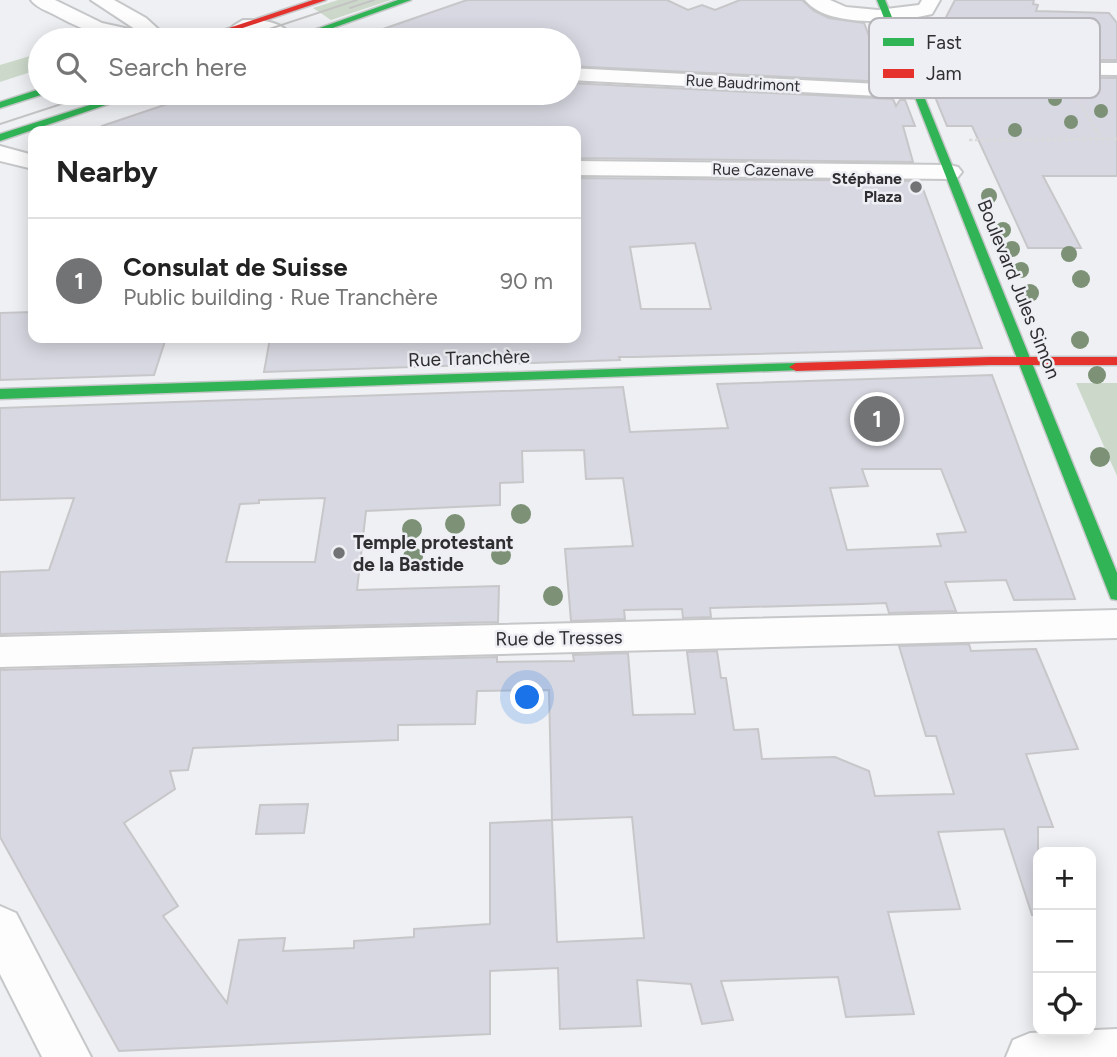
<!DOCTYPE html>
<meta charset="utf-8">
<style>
:root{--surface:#fff;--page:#f6f6f6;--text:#222;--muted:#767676;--line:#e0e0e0;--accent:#727375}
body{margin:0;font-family:Figtree,sans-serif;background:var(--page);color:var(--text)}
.controls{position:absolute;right:21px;bottom:21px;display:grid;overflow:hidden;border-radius:14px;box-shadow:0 4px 18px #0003}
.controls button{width:63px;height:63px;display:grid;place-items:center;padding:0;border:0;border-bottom:2px solid var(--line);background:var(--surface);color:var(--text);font:35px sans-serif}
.you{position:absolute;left:528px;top:698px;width:24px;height:24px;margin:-18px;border:5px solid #fff;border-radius:50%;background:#1a73e8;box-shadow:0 0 0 10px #1a73e833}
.badge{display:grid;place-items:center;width:46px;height:46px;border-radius:50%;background:var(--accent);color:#fff;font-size:23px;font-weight:700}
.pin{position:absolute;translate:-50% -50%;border:4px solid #fff;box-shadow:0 2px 7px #0006}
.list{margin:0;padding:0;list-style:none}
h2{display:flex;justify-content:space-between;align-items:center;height:91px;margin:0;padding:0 28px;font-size:30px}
h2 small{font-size:23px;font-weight:400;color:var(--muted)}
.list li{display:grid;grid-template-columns:46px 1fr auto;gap:21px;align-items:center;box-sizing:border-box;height:126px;padding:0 28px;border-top:2px solid var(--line)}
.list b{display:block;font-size:26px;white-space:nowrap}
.list p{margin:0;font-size:23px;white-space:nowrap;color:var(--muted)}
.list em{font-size:23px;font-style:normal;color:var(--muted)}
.icon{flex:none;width:38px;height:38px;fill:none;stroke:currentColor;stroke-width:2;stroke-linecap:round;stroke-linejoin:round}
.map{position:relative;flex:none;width:1117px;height:1057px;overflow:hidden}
.search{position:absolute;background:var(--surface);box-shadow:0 4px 18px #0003;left:28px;top:28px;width:553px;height:77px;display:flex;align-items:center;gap:18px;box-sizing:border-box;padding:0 24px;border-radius:38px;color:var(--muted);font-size:26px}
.panel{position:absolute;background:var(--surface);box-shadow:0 4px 18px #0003;left:28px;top:126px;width:553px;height:217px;border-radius:14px}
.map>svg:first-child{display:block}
</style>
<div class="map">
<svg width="1117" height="1057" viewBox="0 0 1117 1057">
<rect width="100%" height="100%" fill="#eff0f3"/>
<g fill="#ccd9ca">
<polygon points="338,0 391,0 331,20 313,8"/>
<polygon points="30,56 40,65 40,69 0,82 0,65"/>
<polygon points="1076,383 1117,383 1117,476"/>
</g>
<g fill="#d7d8e1" stroke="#c7c7ca" stroke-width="2" fill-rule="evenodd">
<polygon points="467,0 667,0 688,10 702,5 715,10 740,0 802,0 814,11 829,18 864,23 887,82 569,66 569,40 545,40 547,34 487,31 483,40 351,40"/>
<polygon points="955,0 1034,0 1033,4 1038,5 1036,11 1109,13 1117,23 1117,60 987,60 943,43 944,21"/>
<polygon points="1028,77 1117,78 1117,176 1043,176 1081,248 1028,248 972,126 947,126 933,92 1070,93"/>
<polygon points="569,83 893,99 896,106 900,100 905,100 915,126 903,126 913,162 576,158 576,131 103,131 102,126 200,93 569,93"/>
<path d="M576,178L920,181L982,348L635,357H619L620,360L264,372L270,338H576ZM695,243L711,309H641L630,247Z"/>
<polygon points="33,312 33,338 166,338 154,375 0,380 0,313"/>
<path d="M992,375L1075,599L1014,600L1006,580L945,582L956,611L889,613L886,603L862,604L710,608L711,617L683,618L682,609L624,610L625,619L571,621L565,549L633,546L623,478L586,479L584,450L522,451L523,482L500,483V505L366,511L357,590L499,586L498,622L0,634V572L49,570L74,498L0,500V408L623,387L630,432L728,428L717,384ZM862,469H941L966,532L937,534L941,546L847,550L830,488L868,486ZM325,498L315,562H226L240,504L259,503V500Z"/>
<path d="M969,644L971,651L1036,649L1078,749L1026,754L1053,827H1038V915H1032L1004,829L938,832L960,909L888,912L914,1014L846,1017L838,977L721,981L733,1020L702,1024L691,984L637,980L641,1026L560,1029L558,968L490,971V1034L119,1051L0,837V670L497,657V662L574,661L573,655L628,653L633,715L695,714L687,652L717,651L721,678H726L734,730L758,729L762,759L835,757L869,771L875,796L954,794L936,736H926L899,646ZM549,690L552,820L632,817L644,938L557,942L552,820L490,823V924L414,929V937L354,941V948L283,951L285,938L239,940L227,1003L163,916L178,906L124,823L175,789L170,771L188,770L193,748L398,740V725L475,724L477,691Z"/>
<polygon points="308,804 304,833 256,834 260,805"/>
</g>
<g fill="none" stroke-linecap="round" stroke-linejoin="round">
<g stroke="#c6c7c9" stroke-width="4">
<g id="street">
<path d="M31,0H55L102,23L138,31L91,0H114L146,18L169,39C129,49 88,33 53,14C45,10 36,7 31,0Z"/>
<path d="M805,0H830L846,7L878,10L919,5L922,0H940L932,14C901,22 828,29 805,0Z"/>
<path d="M243,20C258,20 278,20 288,32L286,40H266L267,35L236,30L233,26Z"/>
<polygon points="909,63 1117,63 1117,75 902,73 899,69 902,65"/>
<polygon points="569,68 918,86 929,92 918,98 569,80"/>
<polygon points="0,146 33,155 33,169 0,161"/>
<polygon points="576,161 950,165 958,167 962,172 958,177 950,179 576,175"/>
<polygon points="1117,610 1117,638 0,667 0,637"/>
<polygon points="0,906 16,913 91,1057 42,1057 0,974"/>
<polygon points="1117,1029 1117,1057 1006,1057 1013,1040 1030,1033"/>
</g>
</g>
<g stroke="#c6c7c9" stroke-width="3">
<g id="fast">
<polygon points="398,0 411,0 299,40 286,40"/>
<polygon points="877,0 885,0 1117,573 1117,600 1111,599 1109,594"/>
<polygon points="40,89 44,94 0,108 0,102"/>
<polygon points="127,93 141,93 0,141 0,134"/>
<polygon points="796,363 803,367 801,370 0,399 0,389"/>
</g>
</g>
<g stroke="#c6c7c9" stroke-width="3">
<g id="jam">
<polygon points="313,0 326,0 207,40 193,40"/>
<polygon points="990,357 1117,357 1117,365 990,365 796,371 789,367 796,363"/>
</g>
</g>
<g stroke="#dadada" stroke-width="2.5" stroke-dasharray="3.5 2.5" stroke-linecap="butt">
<polyline points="1073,93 1102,139"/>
<polyline points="969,140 1117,139"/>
</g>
<use href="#street" fill="#fdfdfd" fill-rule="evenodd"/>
<use href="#fast" fill="#30b455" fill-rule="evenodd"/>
<use href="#jam" fill="#e5322d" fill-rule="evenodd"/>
<g stroke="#c3c3c4" stroke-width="2">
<polyline points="350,8 374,0"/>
<polyline points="236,40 357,0"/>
<polyline points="0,124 95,93"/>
</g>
</g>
<g fill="#7c9176">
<circle cx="1055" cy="99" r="7"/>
<circle cx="1101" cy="111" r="7"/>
<circle cx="1071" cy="122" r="7"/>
<circle cx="1015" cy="130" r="7"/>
<circle cx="989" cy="196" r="8"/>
<circle cx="1003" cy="230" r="8"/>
<circle cx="1012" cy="249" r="8"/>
<circle cx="1069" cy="254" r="8"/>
<circle cx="1021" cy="270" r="8"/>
<circle cx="1081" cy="279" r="9"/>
<circle cx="1030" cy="293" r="9"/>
<circle cx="1080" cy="340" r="9"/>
<circle cx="1097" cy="375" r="9"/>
<circle cx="1100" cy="457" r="10"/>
<circle cx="521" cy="514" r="10"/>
<circle cx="455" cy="524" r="10"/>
<circle cx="412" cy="529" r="10"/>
<circle cx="501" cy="555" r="10"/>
<circle cx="413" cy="557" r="10"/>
<circle cx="553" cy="596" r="10"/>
</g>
<g fill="#727375" stroke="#eeeff4" stroke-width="2.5">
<circle cx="916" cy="187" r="7"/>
<circle cx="339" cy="553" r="7"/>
</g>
<g text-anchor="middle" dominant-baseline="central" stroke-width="5" stroke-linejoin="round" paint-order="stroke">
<g font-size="16" fill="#2f2f31" stroke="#eeeff4">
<text transform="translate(743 83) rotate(3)">Rue Baudrimont</text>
<text transform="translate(763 170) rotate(1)">Rue Cazenave</text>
</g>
<g font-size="16" font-weight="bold" fill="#2f2f31" stroke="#eeeff4" text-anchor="end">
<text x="902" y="178">Stéphane<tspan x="902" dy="18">Plaza</tspan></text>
</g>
<g font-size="19" fill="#2f2f31" stroke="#eeeff4">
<text transform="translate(1019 289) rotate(68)">Boulevard Jules Simon</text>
<text transform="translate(469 358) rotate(-2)">Rue Tranchère</text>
<text transform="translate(559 638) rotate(-1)">Rue de Tresses</text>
</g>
<g font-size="19" font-weight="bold" fill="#2f2f31" stroke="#eeeff4" text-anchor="start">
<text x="353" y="542">Temple protestant<tspan x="353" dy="22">de la Bastide</tspan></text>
</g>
</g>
<rect x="869" y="18" width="231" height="80" rx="10" fill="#eeeff4" stroke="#b5b5ba" stroke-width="2"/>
<rect x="883" y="38" width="31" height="8" fill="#30b455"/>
<rect x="883" y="69" width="31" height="9" fill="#e5322d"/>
<g font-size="19" fill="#2f2f31">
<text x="926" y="49">Fast</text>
<text x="926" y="80">Jam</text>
</g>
</svg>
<div class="controls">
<button>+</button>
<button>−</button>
<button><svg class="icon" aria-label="locate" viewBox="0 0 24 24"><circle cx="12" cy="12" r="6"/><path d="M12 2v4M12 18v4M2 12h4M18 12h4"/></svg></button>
</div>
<div class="you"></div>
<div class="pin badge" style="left:877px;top:419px">1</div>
<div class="search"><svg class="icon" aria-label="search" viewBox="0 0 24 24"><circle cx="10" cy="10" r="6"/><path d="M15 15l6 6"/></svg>Search here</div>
<section class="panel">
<h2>Nearby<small></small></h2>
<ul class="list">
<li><span class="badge">1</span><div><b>Consulat de Suisse</b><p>Public building · Rue Tranchère</p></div><em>90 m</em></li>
</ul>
</section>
</div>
